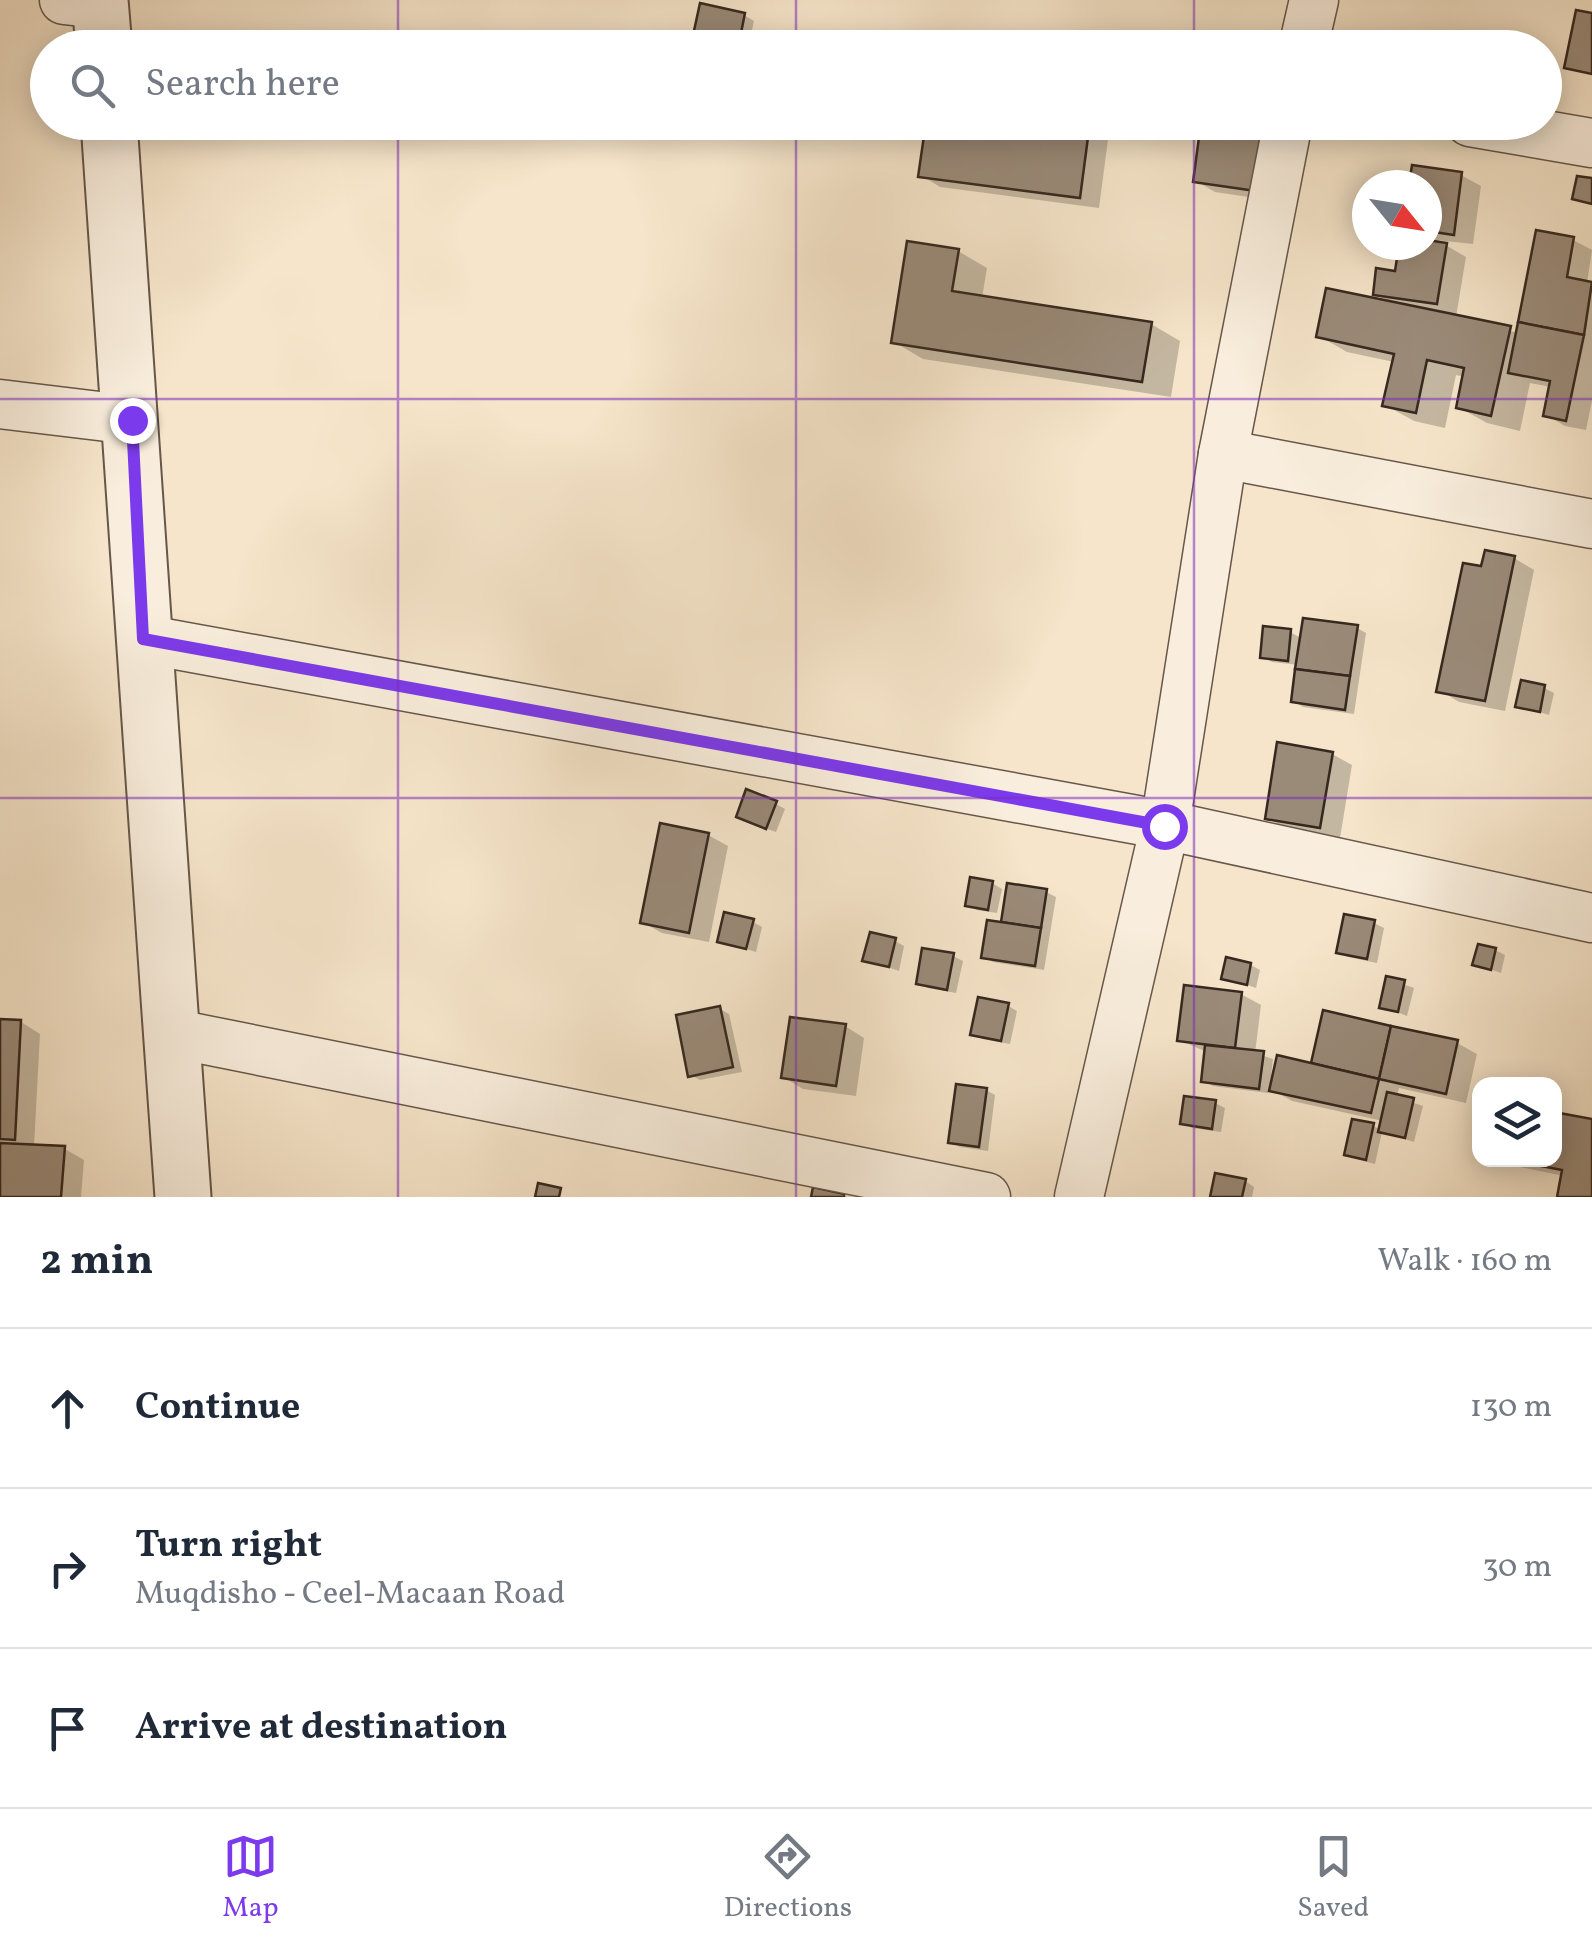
<!DOCTYPE html>
<meta charset="utf-8">
<style>
:root{--surface:#fff;--page:#f2f2f3;--text:#1f2937;--muted:#747a83;--line:#e0e1e3;--accent:#7c3aed}
body{margin:0;font-family:Vollkorn,serif;background:var(--page);color:var(--text)}
.controls{position:absolute;right:30px;bottom:30px;display:grid;overflow:hidden;border-radius:20px;box-shadow:0 5px 25px #0003}
.controls button{width:90px;height:90px;display:grid;place-items:center;padding:0;border:0;border-bottom:2px solid var(--line);background:var(--surface);color:var(--text);font:50px sans-serif}
.compass{position:absolute;left:1352px;top:170px;width:90px;height:90px;border-radius:50%;background:var(--surface);box-shadow:0 5px 25px #0003;rotate:120deg}
.stop{position:absolute;width:30px;height:30px;margin:-22px;border:8px solid #7c3aed;border-radius:50%;background:#fff}
.stop.end{background:#7c3aed;border-color:#fff;box-shadow:0 2px 10px #0008}
.list{margin:0;padding:0;list-style:none}
h2{display:flex;justify-content:space-between;align-items:center;height:130px;margin:0;padding:0 40px;font-size:42px}
h2 small{font-size:32px;font-weight:400;color:var(--muted)}
.list li{display:grid;grid-template-columns:65px 1fr auto;gap:30px;align-items:center;box-sizing:border-box;height:160px;padding:0 40px;border-top:2px solid var(--line)}
.list b{display:block;font-size:38px;white-space:nowrap}
.list p{margin:0;font-size:32px;white-space:nowrap;color:var(--muted)}
.list em{font-size:32px;font-style:normal;color:var(--muted)}
.icon{flex:none;width:55px;height:55px;fill:none;stroke:currentColor;stroke-width:2;stroke-linecap:round;stroke-linejoin:round}
.map{position:relative;flex:none;width:1592px;height:1197px;overflow:hidden}
.search{position:absolute;background:var(--surface);box-shadow:0 5px 25px #0003;left:30px;right:30px;top:30px;height:110px;display:flex;align-items:center;gap:25px;box-sizing:border-box;padding:0 35px;border-radius:55px;color:var(--muted);font-size:38px}
.sheet{height:610px;background:var(--surface)}
nav{display:flex;justify-content:space-around;align-items:center;box-sizing:border-box;height:140px;border-top:2px solid var(--line);background:var(--surface);font-size:28px;color:var(--muted)}
nav a{display:grid;justify-items:center;gap:5px}
nav .on{color:var(--accent)}
.map>svg:first-child{display:block}
</style>
<div class="map">
<svg width="1592" height="1197" viewBox="0 0 1592 1197">
<rect width="100%" height="100%" fill="#f6e5ca"/>
<filter id="stains"><feTurbulence type="fractalNoise" baseFrequency=".002" numOctaves="4"/><feColorMatrix values="0 0 0 0 .2 0 0 0 0 .09 0 0 0 0 .02 0 0 0 .5 -.17"/></filter>
<radialGradient id="worn" r=".72"><stop offset=".6" stop-color="#630" stop-opacity="0"/><stop offset="1" stop-color="#630" stop-opacity=".3"/></radialGradient>
<g fill="#0003">
<polygon points="744,15 754,21 748,48 720,48 695,39"/>
<polygon points="928,122 987,122 987,127 1054,136 1056,122 1093,122 1109,132 1099,208 940,187 921,175"/>
<polygon points="1203,122 1275,201 1215,192 1196,181"/>
<polygon points="1461,175 1481,186 1473,244 1437,240 1466,257 1456,317 1518,333 1573,240 1592,250 1587,283 1592,284 1592,401 1586,430 1565,426 1546,415 1551,387 1530,383 1520,431 1487,423 1458,407 1465,377 1456,375 1445,428 1414,421 1385,405 1394,362 1347,352 1319,336 1392,303 1375,294 1397,274 1402,245 1433,243 1427,239 1427,185 1412,185"/>
<polygon points="958,251 987,268 982,298 1151,324 1180,341 1171,397 923,359 894,342"/>
<polygon points="1514,558 1534,570 1505,711 1459,702 1439,690 1483,569"/>
<polygon points="1357,628 1366,633 1354,714 1303,707 1293,701 1299,665 1272,662 1263,657 1290,632 1303,639"/>
<polygon points="1544,688 1554,693 1549,715 1518,705"/>
<polygon points="1332,754 1352,765 1340,838 1287,829 1267,818"/>
<polygon points="776,804 785,809 776,832 748,822"/>
<polygon points="708,835 728,846 709,942 662,933 642,922"/>
<polygon points="992,883 1002,889 997,913 977,910 968,905"/>
<polygon points="1009,886 1046,892 1056,897 1044,970 993,962 984,957 1003,925"/>
<polygon points="753,922 762,927 756,952 720,941"/>
<polygon points="1374,923 1384,928 1377,963 1348,957 1339,952"/>
<polygon points="895,941 904,946 899,971 865,959"/>
<polygon points="1495,950 1505,955 1501,973 1475,964"/>
<polygon points="953,956 963,961 956,993 928,988 919,982"/>
<polygon points="1251,965 1260,970 1256,988 1224,977"/>
<polygon points="1388,979 1414,988 1407,1016 1382,1006"/>
<polygon points="1241,994 1261,1005 1255,1053 1273,1059 1271,1077 1313,1066 1325,1013 1457,1043 1477,1054 1466,1103 1399,1088 1397,1097 1423,1106 1414,1142 1382,1132 1375,1164 1356,1159 1347,1153 1373,1126 1381,1130 1383,1121 1292,1101 1269,1088 1268,1093 1213,1086 1203,1080 1207,1052 1179,1040"/>
<polygon points="1008,1006 1017,1011 1010,1044 982,1039 973,1033"/>
<polygon points="720,1009 729,1014 742,1072 700,1080 691,1075"/>
<polygon points="0,1021 21,1022 40,1034 34,1147 65,1149 84,1160 81,1197 0,1197"/>
<polygon points="845,1026 864,1038 856,1096 803,1089 783,1077"/>
<polygon points="986,1090 995,1095 988,1151 960,1147 950,1142"/>
<polygon points="1215,1103 1225,1108 1221,1132 1192,1128 1183,1123"/>
<polygon points="1592,1122 1592,1197 1564,1176 1520,1167 1507,1160 1554,1160"/>
<polygon points="1245,1181 1254,1187 1252,1197 1213,1197"/>
</g>
<g fill="#9a8a78" stroke="#36281f" stroke-width="2.5">
<polygon points="700,3 745,13 738,48 692,40"/>
<polygon points="1576,10 1592,13 1592,74 1564,68"/>
<polygon points="926,122 972,122 1052,133 1054,122 1090,122 1080,198 918,177"/>
<polygon points="1201,122 1266,122 1256,191 1193,182"/>
<polygon points="1412,165 1462,172 1454,235 1427,231 1427,185 1409,185"/>
<polygon points="1577,176 1592,178 1592,204 1572,199"/>
<polygon points="1536,230 1574,237 1567,277 1592,282 1584,335 1518,322"/>
<polygon points="1427,240 1447,243 1437,304 1373,295 1376,268 1395,271 1399,245 1427,245"/>
<polygon points="907,241 959,249 952,291 1152,322 1142,382 891,343"/>
<polygon points="1326,288 1511,326 1491,416 1456,408 1464,368 1427,360 1416,413 1382,406 1394,354 1316,337"/>
<polygon points="1518,322 1584,335 1566,421 1543,416 1550,381 1508,373"/>
<polygon points="1485,550 1515,556 1485,701 1436,692 1463,563 1481,566"/>
<polygon points="1303,618 1358,625 1350,676 1295,669"/>
<polygon points="1263,626 1291,629 1288,661 1260,658"/>
<polygon points="1295,669 1350,676 1345,710 1291,702"/>
<polygon points="1521,680 1545,685 1540,712 1515,707"/>
<polygon points="1277,742 1333,752 1320,828 1265,819"/>
<polygon points="746,789 777,801 766,829 736,817"/>
<polygon points="660,823 709,833 689,933 640,923"/>
<polygon points="970,877 993,881 988,910 965,906"/>
<polygon points="1007,883 1047,889 1041,928 1001,922"/>
<polygon points="724,912 754,919 746,949 717,942"/>
<polygon points="1344,914 1375,920 1367,959 1336,953"/>
<polygon points="987,920 1041,928 1035,966 981,958"/>
<polygon points="870,932 896,938 889,967 862,961"/>
<polygon points="1478,944 1496,948 1491,970 1472,965"/>
<polygon points="922,948 954,953 947,990 916,984"/>
<polygon points="1226,957 1251,963 1247,985 1221,979"/>
<polygon points="1386,976 1405,980 1398,1012 1379,1008"/>
<polygon points="1184,985 1242,992 1235,1048 1177,1041"/>
<polygon points="978,997 1009,1003 1001,1041 970,1035"/>
<polygon points="720,1006 733,1067 688,1077 676,1015"/>
<polygon points="1323,1010 1391,1026 1379,1079 1311,1063"/>
<polygon points="790,1017 846,1024 836,1086 781,1078"/>
<polygon points="0,1019 21,1020 15,1140 0,1139"/>
<polygon points="1391,1026 1458,1040 1446,1094 1379,1079"/>
<polygon points="1205,1045 1264,1051 1259,1089 1201,1082"/>
<polygon points="1277,1055 1379,1079 1371,1113 1269,1091"/>
<polygon points="956,1084 987,1088 979,1147 948,1143"/>
<polygon points="1387,1092 1414,1098 1405,1138 1378,1132"/>
<polygon points="1184,1096 1216,1100 1212,1129 1180,1124"/>
<polygon points="1554,1112 1592,1119 1592,1197 1557,1197 1562,1170 1510,1160 1554,1160"/>
<polygon points="1352,1119 1374,1123 1366,1160 1344,1155"/>
<polygon points="0,1143 65,1146 61,1197 0,1197"/>
<polygon points="1215,1173 1246,1179 1242,1197 1210,1197"/>
<polygon points="538,1183 561,1188 559,1197 535,1197"/>
<polygon points="813,1187 844,1194 844,1197 811,1197"/>
</g>
<g fill="none" stroke-linecap="round" stroke-linejoin="round">
<g stroke="#66574a" stroke-width="51">
<g id="minor">
<polyline points="64,0 100,4"/>
<polyline points="1303,48 1314,0"/>
<polyline points="1470,122 1592,143"/>
<polyline points="0,404 132,420"/>
<polyline points="1223,454 1592,524"/>
<polyline points="143,639 1165,825 1592,918"/>
<polyline points="171,1033 986,1197"/>
<polyline points="1079,1197 1165,825 1223,454 1288,122"/>
</g>
</g>
<g stroke="#66574a" stroke-width="59">
<g id="tertiary">
<polyline points="100,0 104,48"/>
<path d="M109,122C136,481 157,839 183,1197"/>
</g>
</g>
<use href="#minor" stroke="#f9eedd" stroke-width="48"/>
<use href="#tertiary" stroke="#f9eedd" stroke-width="55"/>
</g>
<g fill="none" stroke-linecap="round" stroke-linejoin="round">
<polyline stroke="#7c3aed" stroke-width="12" points="132,420 143,639 1164,826"/>
</g>
<path fill="none" stroke="#7b2cbf" stroke-width="2.5" stroke-opacity="0.55" d="M398,0V48M796,0V48M1194,0V48M398,122V1197M796,122V1197M1194,122V1197M0,399H1592M0,798H1592"/>
<rect width="100%" height="100%" filter="url(#stains)"/>
<rect width="100%" height="100%" fill="url(#worn)"/>
</svg>
<div class="controls">
<button><svg class="icon" aria-label="layers" viewBox="0 0 24 24"><path d="M12 4l9 5-9 5-9-5zM3 14l9 5 9-5"/></svg></button>
</div>
<svg class="compass" viewBox="-18 -18 36 36"><path d="M0-13l5 13h-10z" fill="#e53935"/><path d="M0 13l5-13h-10z" fill="#747a83"/></svg>
<div class="stop" style="left:1164px;top:826px"></div>
<div class="stop end" style="left:132px;top:420px"></div>
<div class="search"><svg class="icon" aria-label="search" viewBox="0 0 24 24"><circle cx="10" cy="10" r="6"/><path d="M15 15l6 6"/></svg>Search here</div>
</div>
<section class="sheet">
<h2>2 min<small>Walk · 160 m</small></h2>
<ul class="list">
<li><svg class="icon" aria-label="ahead" viewBox="0 0 24 24"><path d="M12 20V5M6 11l6-6 6 6"/></svg><div><b>Continue</b></div><em>130 m</em></li>
<li><svg class="icon" aria-label="right" viewBox="0 0 24 24"><path d="M7 20v-9h11M14 6l5 5-5 5"/></svg><div><b>Turn right</b><p>Muqdisho - Ceel-Macaan Road</p></div><em>30 m</em></li>
<li><svg class="icon" aria-label="arrive" viewBox="0 0 24 24"><path d="M6 21V4h12l-3 4 3 4H6"/></svg><div><b>Arrive at destination</b></div></li>
</ul>
</section>
<nav>
<a class="on"><svg class="icon" aria-label="map" viewBox="0 0 24 24"><path d="M3 6l6-2 6 2 6-2v14l-6 2-6-2-6 2zM9 4v14M15 6v14"/></svg>Map</a>
<a><svg class="icon" aria-label="directions" viewBox="0 0 24 24"><path d="M12 3l9 9-9 9-9-9zM9 14v-3h6M13 9l2 2-2 2"/></svg>Directions</a>
<a><svg class="icon" aria-label="saved" viewBox="0 0 24 24"><path d="M7 4h10v16l-5-4-5 4z"/></svg>Saved</a>
</nav>
